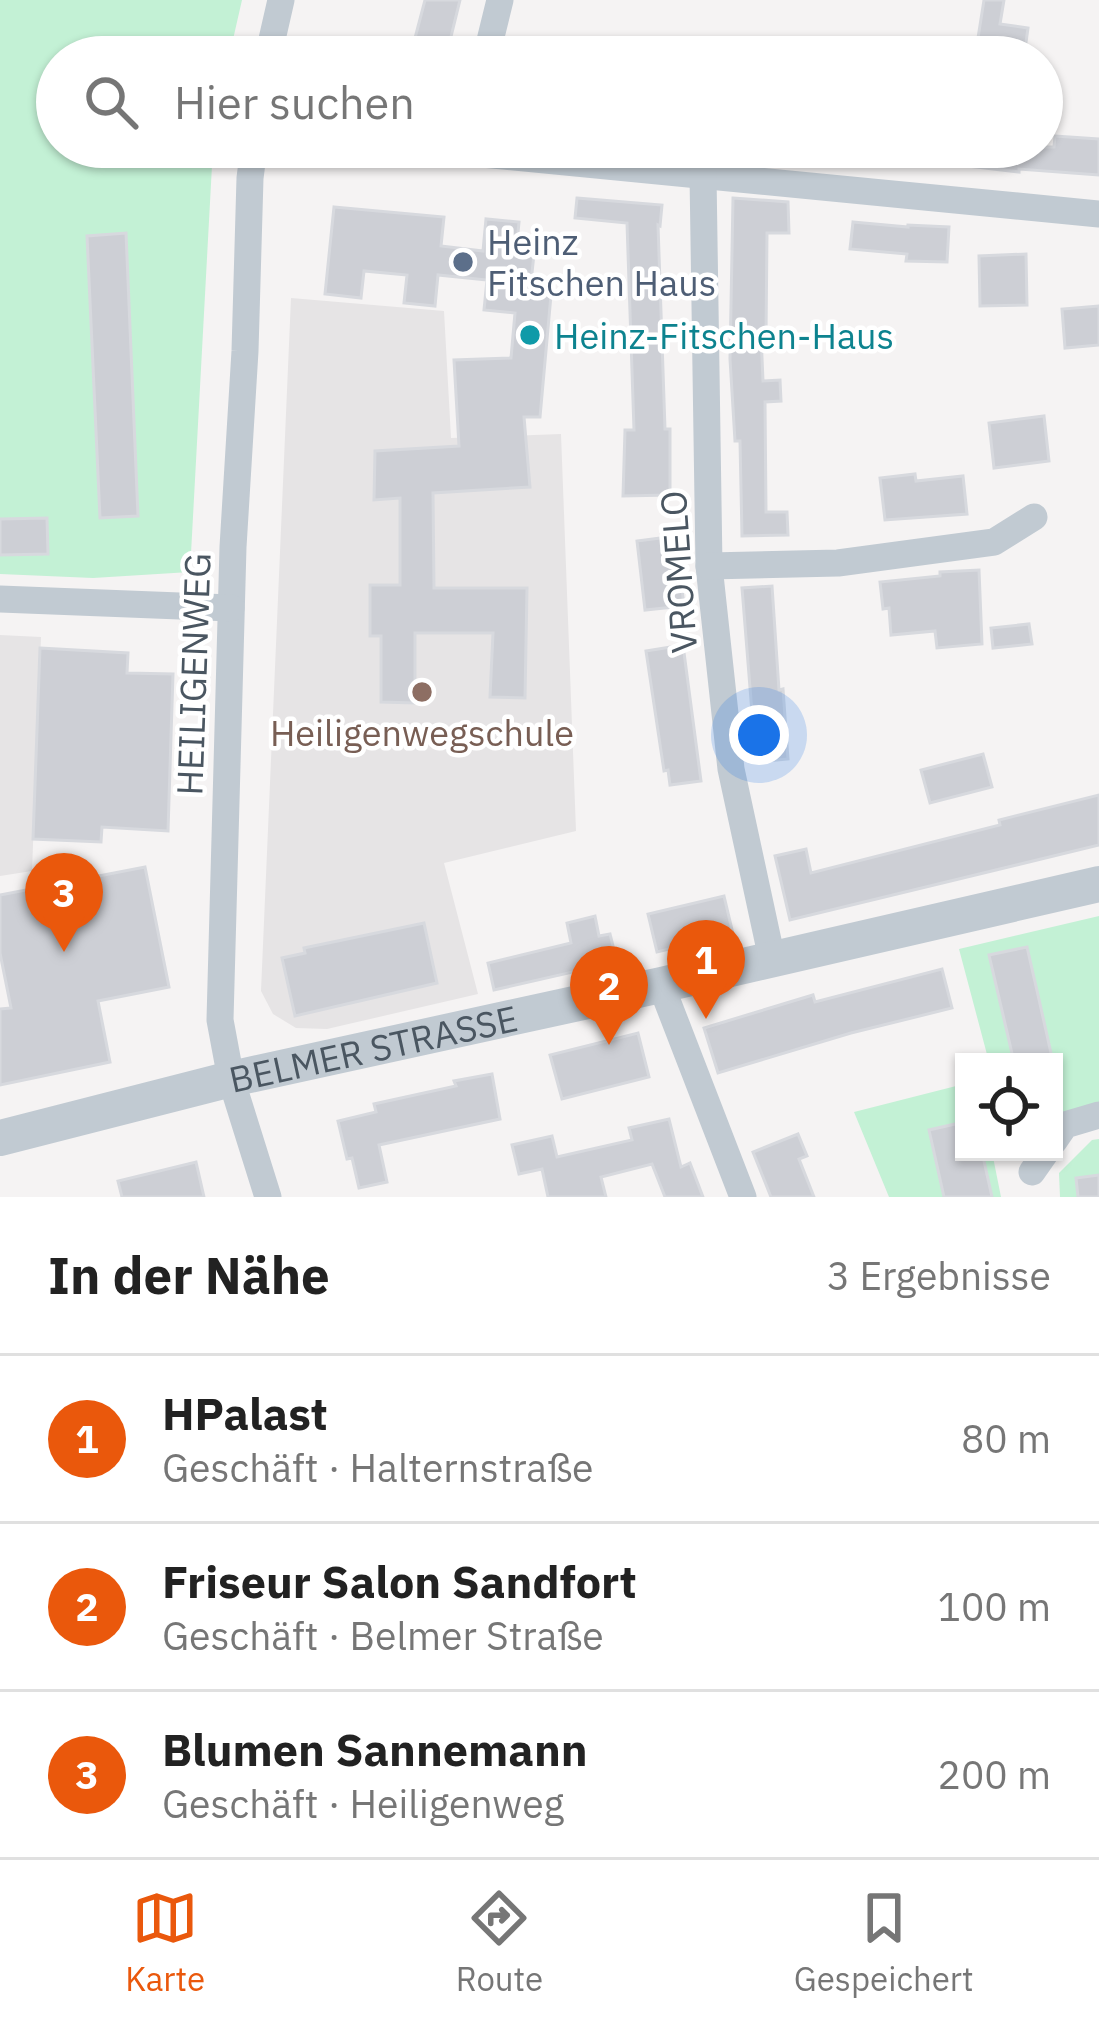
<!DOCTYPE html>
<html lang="de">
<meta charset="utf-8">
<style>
:root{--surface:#fff;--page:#f2f2f2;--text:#222;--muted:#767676;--line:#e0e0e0;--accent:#ea580c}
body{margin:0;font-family:"IBM Plex Sans",sans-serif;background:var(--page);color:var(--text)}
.controls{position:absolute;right:36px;bottom:36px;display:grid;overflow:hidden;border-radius:0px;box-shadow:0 3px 9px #0004}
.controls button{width:108px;height:108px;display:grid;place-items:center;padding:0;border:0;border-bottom:3px solid var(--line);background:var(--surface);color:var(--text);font:60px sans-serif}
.you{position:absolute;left:759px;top:735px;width:42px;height:42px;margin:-30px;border:9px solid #fff;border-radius:50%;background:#1a73e8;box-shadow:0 0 0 18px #1a73e833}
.badge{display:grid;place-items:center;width:78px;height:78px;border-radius:50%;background:var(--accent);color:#fff;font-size:39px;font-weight:700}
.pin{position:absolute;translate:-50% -99px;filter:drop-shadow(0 3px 6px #0008)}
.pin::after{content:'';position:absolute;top:63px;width:42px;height:36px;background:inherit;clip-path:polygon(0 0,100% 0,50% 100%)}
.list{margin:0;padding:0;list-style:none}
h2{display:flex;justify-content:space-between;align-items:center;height:156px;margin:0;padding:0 48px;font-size:51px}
h2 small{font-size:39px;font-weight:400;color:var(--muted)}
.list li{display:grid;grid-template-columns:78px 1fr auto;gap:36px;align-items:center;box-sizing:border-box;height:168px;padding:0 48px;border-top:3px solid var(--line)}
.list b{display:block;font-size:45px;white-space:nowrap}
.list p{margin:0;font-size:39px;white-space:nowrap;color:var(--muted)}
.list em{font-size:39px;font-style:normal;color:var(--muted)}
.icon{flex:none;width:66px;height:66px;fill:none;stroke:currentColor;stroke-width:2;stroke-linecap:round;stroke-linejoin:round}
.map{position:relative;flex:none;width:1099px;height:1197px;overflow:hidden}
.search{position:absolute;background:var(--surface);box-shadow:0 3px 9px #0004;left:36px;right:36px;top:36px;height:132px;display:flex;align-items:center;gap:30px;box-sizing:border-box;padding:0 42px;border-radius:66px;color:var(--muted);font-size:45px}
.sheet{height:660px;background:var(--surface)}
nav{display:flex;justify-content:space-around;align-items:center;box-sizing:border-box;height:168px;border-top:3px solid var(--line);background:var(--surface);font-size:33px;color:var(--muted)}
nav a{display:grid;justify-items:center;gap:6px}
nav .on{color:var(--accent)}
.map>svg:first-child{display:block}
</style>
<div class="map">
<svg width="1099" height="1197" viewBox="0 0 1099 1197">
<rect width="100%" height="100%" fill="#f5f3f3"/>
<g fill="#e6e4e5">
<polygon points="291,298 444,311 451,438 561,434 576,831 444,863 478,994 327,1029 296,1028 273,1014 261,991"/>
<polygon points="0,635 41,637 32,871 0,876"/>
</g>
<g fill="#c3f1d5">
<polygon points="0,0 242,0 229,57 57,57 57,147 213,147 190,572 93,578 0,574"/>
<polygon points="1099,916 1099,1106 1054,1114 1054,1062 989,1062 959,949"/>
<polygon points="964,1084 964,1152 992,1152 1001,1197 889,1197 854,1112"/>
<polygon points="1099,1139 1099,1197 1060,1197 1059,1173 1092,1140"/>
</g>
<g fill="#cdcfd5" stroke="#d7d9de" stroke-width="3">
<polygon points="425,0 460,0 446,57 410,57"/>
<polygon points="984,0 1004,0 1000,24 1028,28 1024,57 975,57"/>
<polygon points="1055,136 1099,139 1099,175 1019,169 1019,172 967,166 969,147 1054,147"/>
<polygon points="577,198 662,205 660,226 658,225 665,429 670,429 670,495 623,496 625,430 634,430 627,223 575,218"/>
<polygon points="733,198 788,202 789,233 767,233 766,335 761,335 763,381 780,380 781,401 765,402 766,512 787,512 788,535 742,536 740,441 735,441 730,359"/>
<polygon points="334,207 444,217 441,246 483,251 486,219 519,222 516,253 534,254 531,282 552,284 540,417 524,417 530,487 433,493 434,588 527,588 525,698 490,697 493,633 415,633 415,703 381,702 381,636 370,636 370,585 400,585 400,498 374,500 375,451 459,446 454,360 511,358 515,313 484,310 487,280 438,275 435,306 404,303 407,275 364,271 361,298 325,294"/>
<polygon points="853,222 908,227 908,225 949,227 947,262 906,261 907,254 850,249"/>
<polygon points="126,233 138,516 100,518 87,236"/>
<polygon points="1026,254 1027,305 980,306 979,256"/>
<polygon points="1099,306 1099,345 1065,348 1062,309"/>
<polygon points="1044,416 1049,461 994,468 989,423"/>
<polygon points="915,474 916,481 963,476 967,514 885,520 880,478"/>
<polygon points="47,518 48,554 0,555 0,519"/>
<polygon points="676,536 684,606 645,610 637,541"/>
<polygon points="979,570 982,644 937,648 935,631 891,635 889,608 883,609 880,582 940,576 940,572"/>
<polygon points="772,586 779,690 783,689 788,759 756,762 742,588"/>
<polygon points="1029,624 1032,644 993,648 991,628"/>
<polygon points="683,645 701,781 670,785 668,770 664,771 646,651"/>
<polygon points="40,648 128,653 127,673 173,674 168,831 102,827 101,842 33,839"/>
<polygon points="983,754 992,787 930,803 921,770"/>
<polygon points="1099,795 1099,845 790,920 775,856 806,849 811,873 1000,825 999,820"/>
<polygon points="145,867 169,987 98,1001 110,1062 0,1085 0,1009 11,1008 0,953 0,895"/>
<polygon points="724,896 733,934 657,952 648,914"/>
<polygon points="595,916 599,936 610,934 617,962 494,990 488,963 571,943 567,923"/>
<polygon points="424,923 437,983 295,1016 282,958 305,953 304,948"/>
<polygon points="1027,947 1038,995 1053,1062 1014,1062 989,955"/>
<polygon points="942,969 952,1008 851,1033 718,1073 704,1028 813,995 815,1002"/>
<polygon points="638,1033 649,1077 562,1099 550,1055"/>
<polygon points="492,1074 500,1119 379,1145 387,1182 359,1188 352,1158 347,1159 338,1121 376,1112 374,1104 456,1086 454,1081"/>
<polygon points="669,1119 681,1167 690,1163 703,1197 665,1197 652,1164 601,1177 606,1197 548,1197 542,1169 519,1174 512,1145 552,1136 557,1157 632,1140 629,1128"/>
<polygon points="964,1122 964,1152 982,1152 992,1197 944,1197 929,1130"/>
<polygon points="798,1134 807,1156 799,1159 814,1197 771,1197 753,1152"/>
<polygon points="196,1162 204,1197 122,1197 118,1181"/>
<polygon points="1099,1175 1099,1197 1078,1197 1076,1178"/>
</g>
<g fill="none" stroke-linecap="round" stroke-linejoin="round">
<g stroke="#c1cad2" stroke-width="27">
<polyline points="268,57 281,0"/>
<polyline points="486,57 500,0"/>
<polyline points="254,147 250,178 245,351 233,547 220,1020 231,1079 268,1197"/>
<polyline points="475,147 482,154 1099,214"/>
<polyline points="703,175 709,566 731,769 772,959"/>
<polyline points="709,566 838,563 994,542 1034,517"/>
<polyline points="0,599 231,608"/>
<polyline points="661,985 743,1197"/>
<polyline points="1054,1141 1065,1125 1099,1115"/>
<polyline points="1032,1172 1046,1152"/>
</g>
<path stroke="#c1cad2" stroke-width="36" id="s1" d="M0,1138L231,1079L661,985L1099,884"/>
</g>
<circle fill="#5c6f8a" stroke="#fff" stroke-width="4.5" cx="463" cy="262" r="12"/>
<circle fill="#0f9aa8" stroke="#fff" stroke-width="4.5" cx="530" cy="335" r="12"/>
<circle fill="#8d6e63" stroke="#fff" stroke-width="4.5" cx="422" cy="692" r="12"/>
<g text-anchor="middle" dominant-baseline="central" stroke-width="9" stroke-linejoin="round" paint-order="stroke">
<g font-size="36" fill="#4e5e75" stroke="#fff" text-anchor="start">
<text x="487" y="241">Heinz<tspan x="487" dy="41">Fitschen Haus</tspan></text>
</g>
<g font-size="36" fill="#0d838f" stroke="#fff" text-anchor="start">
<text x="554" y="335">Heinz-Fitschen-Haus</text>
</g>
<g font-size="36" fill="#4a5661" stroke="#fff">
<text transform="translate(678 572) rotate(-94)">VROMELO</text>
<text transform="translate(193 674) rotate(-88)">HEILIGENWEG</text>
<text stroke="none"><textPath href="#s1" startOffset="384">BELMER STRASSE</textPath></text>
</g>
<g font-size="36" fill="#785e54" stroke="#fff">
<text x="422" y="732">Heiligenwegschule</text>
</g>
</g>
</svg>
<div class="controls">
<button><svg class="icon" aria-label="locate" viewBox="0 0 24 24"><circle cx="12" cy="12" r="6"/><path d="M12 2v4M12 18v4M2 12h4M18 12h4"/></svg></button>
</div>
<div class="you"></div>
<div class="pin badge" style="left:706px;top:1019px">1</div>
<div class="pin badge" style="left:609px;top:1045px">2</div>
<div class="pin badge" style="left:64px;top:952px">3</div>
<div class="search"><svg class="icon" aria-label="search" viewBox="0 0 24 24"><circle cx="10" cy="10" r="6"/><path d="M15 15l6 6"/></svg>Hier suchen</div>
</div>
<section class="sheet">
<h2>In der Nähe<small>3 Ergebnisse</small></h2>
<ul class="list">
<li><span class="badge">1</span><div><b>HPalast</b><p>Geschäft · Halternstraße</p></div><em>80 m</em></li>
<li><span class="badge">2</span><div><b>Friseur Salon Sandfort</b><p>Geschäft · Belmer Straße</p></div><em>100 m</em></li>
<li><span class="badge">3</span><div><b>Blumen Sannemann</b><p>Geschäft · Heiligenweg</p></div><em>200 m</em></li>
</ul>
</section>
<nav>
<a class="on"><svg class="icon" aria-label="map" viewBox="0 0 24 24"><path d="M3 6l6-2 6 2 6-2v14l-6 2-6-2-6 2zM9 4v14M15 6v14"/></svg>Karte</a>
<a><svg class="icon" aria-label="directions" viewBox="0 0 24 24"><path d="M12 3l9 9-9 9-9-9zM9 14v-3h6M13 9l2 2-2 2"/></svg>Route</a>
<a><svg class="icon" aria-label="saved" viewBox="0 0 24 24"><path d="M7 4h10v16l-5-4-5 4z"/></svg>Gespeichert</a>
</nav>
